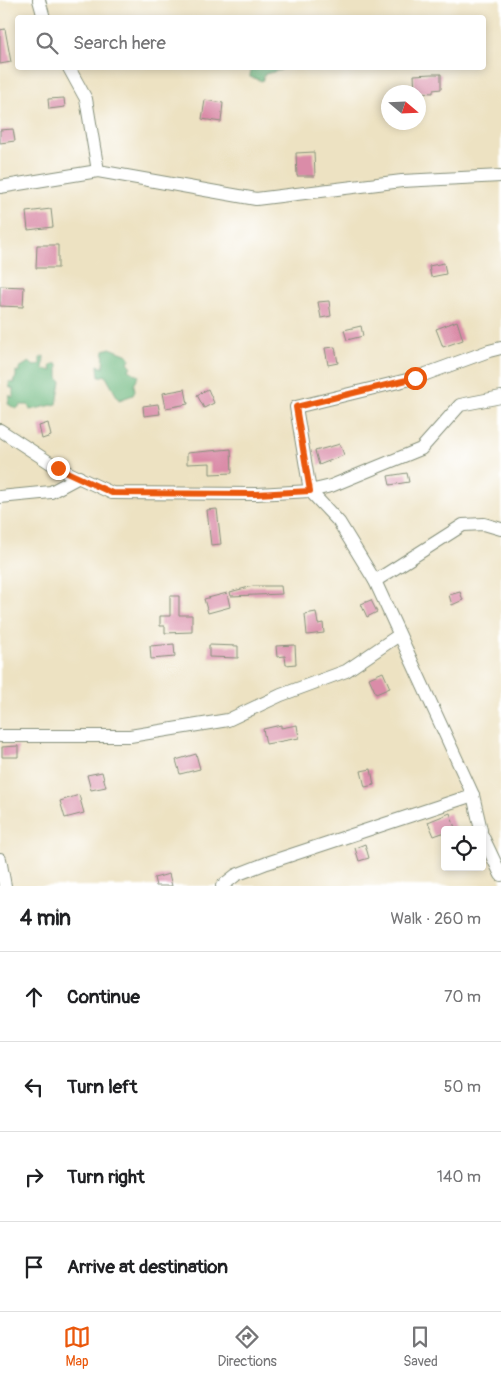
<!DOCTYPE html>
<meta charset="utf-8">
<style>
:root{--surface:#fff;--page:#f6f6f6;--text:#202124;--muted:#757577;--line:#e0e0e0;--accent:#ea580c}
body{margin:0;font-family:Pangolin,sans-serif;background:var(--page);color:var(--text)}
.controls{position:absolute;right:15px;bottom:15px;display:grid;overflow:hidden;border-radius:5px;box-shadow:0 2px 8px #0003}
.controls button{width:45px;height:45px;display:grid;place-items:center;padding:0;border:0;border-bottom:1px solid var(--line);background:var(--surface);color:var(--text);font:25px sans-serif}
.compass{position:absolute;left:381px;top:85px;width:45px;height:45px;border-radius:50%;background:var(--surface);box-shadow:0 2px 8px #0003;rotate:109deg}
.stop{position:absolute;width:15px;height:15px;margin:-11px;border:4px solid #ea580c;border-radius:50%;background:#fff}
.stop.end{background:#ea580c;border-color:#fff;box-shadow:0 1px 5px #0008}
.list{margin:0;padding:0;list-style:none}
h2{display:flex;justify-content:space-between;align-items:center;height:65px;margin:0;padding:0 20px;font-size:21px}
h2 small{font-size:16px;font-weight:400;color:var(--muted)}
.list li{display:grid;grid-template-columns:32px 1fr auto;gap:15px;align-items:center;box-sizing:border-box;height:90px;padding:0 20px;border-top:1px solid var(--line)}
.list b{display:block;font-size:19px;white-space:nowrap}
.list em{font-size:16px;font-style:normal;color:var(--muted)}
.icon{flex:none;width:28px;height:28px;fill:none;stroke:currentColor;stroke-width:2;stroke-linecap:round;stroke-linejoin:round}
.map{position:relative;flex:none;width:501px;height:886px;overflow:hidden}
.search{position:absolute;background:var(--surface);box-shadow:0 2px 8px #0003;left:15px;right:15px;top:15px;height:55px;display:flex;align-items:center;gap:12px;box-sizing:border-box;padding:0 18px;border-radius:5px;color:var(--muted);font-size:19px}
.sheet{height:425px;background:var(--surface)}
nav{display:flex;justify-content:space-around;align-items:center;box-sizing:border-box;height:70px;border-top:1px solid var(--line);background:var(--surface);font-size:14px;color:var(--muted)}
nav a{display:grid;justify-items:center;gap:2px}
nav .on{color:var(--accent)}
.map>svg:first-child{display:block}
</style>
<div class="map">
<svg width="501" height="886" viewBox="0 0 501 886">
<rect width="100%" height="100%" fill="#fff"/>
<filter id="ink" filterUnits="userSpaceOnUse"><feTurbulence type="fractalNoise" baseFrequency=".02" numOctaves="2"/><feDisplacementMap in="SourceGraphic" scale="10" xChannelSelector="R" yChannelSelector="G"/><feConvolveMatrix kernelMatrix="1 2 1 2 8 2 1 2 1" color-interpolation-filters="sRGB"/></filter>
<filter id="wash" filterUnits="userSpaceOnUse"><feTurbulence type="fractalNoise" baseFrequency=".0096" numOctaves="4" result="noise"/><feDisplacementMap in="SourceGraphic" scale="20" xChannelSelector="R" yChannelSelector="G"/><feGaussianBlur stdDeviation="1.12" result="paint"/><feColorMatrix in="noise" values="0 0 0 0 0 0 0 0 0 0 0 0 0 0 0 0 0 1.4 0 .05"/><feComposite in="paint" operator="in"/></filter>
<g filter="url(#wash)">
<rect width="100%" height="100%" fill="#ede2c2"/>
<g fill="#71ba81" stroke="#487c5a">
<polygon points="251,68 281,68 281,70 265,74 262,81 250,77"/>
<polygon points="110,348 128,355 130,359 128,362 131,366 129,370 139,376 134,385 135,391 133,395 119,400 105,375 99,377 98,365 103,368 104,350"/>
<polygon points="44,356 43,369 53,371 50,367 53,364 58,364 58,378 61,381 57,404 30,410 28,405 21,405 16,409 8,404 10,395 13,398 13,388 10,388 9,382 15,383 13,380 16,378 16,371 19,372 19,368 29,362 34,366 40,364 40,358"/>
</g>
<g id="blocks">
<g fill="#da8ca8">
<polygon points="5,29 11,62 0,64 0,30"/>
<polygon points="432,74 441,74 441,89 433,90 433,93 415,92 414,75"/>
<polygon points="64,98 65,107 49,109 48,99"/>
<polygon points="205,100 223,103 221,122 202,119"/>
<polygon points="13,129 15,141 0,143 0,130"/>
<polygon points="314,152 315,176 297,176 296,153"/>
<polygon points="51,209 53,227 28,230 26,212"/>
<polygon points="37,245 58,245 58,268 36,268"/>
<polygon points="444,263 446,274 431,277 429,266"/>
<polygon points="0,286 24,287 23,307 0,306"/>
<polygon points="329,301 331,316 321,318 318,302"/>
<polygon points="457,321 463,340 443,347 436,329"/>
<polygon points="361,326 363,336 347,340 344,330"/>
<polygon points="335,347 338,363 328,365 325,348"/>
<polygon points="185,389 188,404 166,408 163,393"/>
<polygon points="208,389 214,403 204,408 197,395"/>
<polygon points="158,404 160,414 144,416 143,406"/>
<polygon points="48,423 51,436 42,439 39,426"/>
<polygon points="340,444 344,455 319,465 315,451"/>
<polygon points="231,449 232,473 210,474 210,463 187,464 187,453"/>
<polygon points="407,473 409,482 390,485 388,476"/>
<polygon points="217,509 221,544 211,545 207,510"/>
<polygon points="253,586 281,586 282,594 231,596 230,592"/>
<polygon points="460,592 463,600 452,605 449,595"/>
<polygon points="227,593 230,607 208,613 204,599"/>
<polygon points="170,596 179,596 179,615 192,615 192,632 165,633 165,626 160,626 160,616 170,616"/>
<polygon points="371,600 377,612 367,617 361,604"/>
<polygon points="316,612 318,624 323,623 324,633 307,635 305,614"/>
<polygon points="174,644 175,657 151,659 150,646"/>
<polygon points="209,645 238,646 238,658 209,657"/>
<polygon points="295,645 296,664 286,665 285,656 277,657 276,646"/>
<polygon points="383,672 390,688 376,694 369,678"/>
<polygon points="281,725 281,728 297,725 299,738 266,744 263,729"/>
<polygon points="18,746 18,757 2,757 2,747"/>
<polygon points="196,754 200,769 180,774 176,760"/>
<polygon points="371,769 374,785 365,787 361,771"/>
<polygon points="102,772 106,787 91,790 87,775"/>
<polygon points="79,795 84,813 65,818 60,801"/>
<polygon points="450,813 455,828 445,830 445,832 434,836 428,822"/>
<polygon points="365,844 369,858 359,861 355,848"/>
<polygon points="169,874 172,886 156,886 154,878"/>
</g>
</g>
</g>
<g filter="url(#ink)">
<use href="#blocks" fill-opacity="0" stroke="#86907b" stroke-width="1"/>
<g fill="none" stroke-linecap="round" stroke-linejoin="round">
<g stroke="#86907b" stroke-width="14">
<g id="street">
<polyline points="39,0 44,18"/>
<polyline points="69,68 86,99 98,171"/>
<polyline points="0,187 98,171 256,199 402,181 501,176"/>
<polyline points="501,348 489,351 415,378 296,407 310,491 331,486 421,449 460,405 501,397"/>
<polyline points="0,430 58,468 112,493 257,494 310,491 339,522 375,581 473,795 481,830"/>
<polyline points="0,497 51,492 79,477"/>
<polyline points="375,581 463,525 484,524 501,529"/>
<polyline points="0,736 130,736 228,720 281,695 346,671 399,635"/>
<polyline points="482,835 501,875"/>
<polyline points="0,859 5,886"/>
<polyline points="222,886 236,875 267,863 473,795"/>
</g>
</g>
<use href="#street" stroke="#fff" stroke-width="12"/>
</g>
</g>
<g fill="none" stroke-linecap="round" stroke-linejoin="round" filter="url(#ink)">
<polyline stroke="#ea580c" stroke-width="6" points="58,468 112,493 257,494 310,491 296,407 415,378"/>
</g>
</svg>
<div class="controls">
<button><svg class="icon" aria-label="locate" viewBox="0 0 24 24"><circle cx="12" cy="12" r="6"/><path d="M12 2v4M12 18v4M2 12h4M18 12h4"/></svg></button>
</div>
<svg class="compass" viewBox="-18 -18 36 36"><path d="M0-13l5 13h-10z" fill="#e53935"/><path d="M0 13l5-13h-10z" fill="#757577"/></svg>
<div class="stop" style="left:415px;top:378px"></div>
<div class="stop end" style="left:58px;top:468px"></div>
<div class="search"><svg class="icon" aria-label="search" viewBox="0 0 24 24"><circle cx="10" cy="10" r="6"/><path d="M15 15l6 6"/></svg>Search here</div>
</div>
<section class="sheet">
<h2>4 min<small>Walk · 260 m</small></h2>
<ul class="list">
<li><svg class="icon" aria-label="ahead" viewBox="0 0 24 24"><path d="M12 20V5M6 11l6-6 6 6"/></svg><div><b>Continue</b></div><em>70 m</em></li>
<li><svg class="icon" aria-label="left" viewBox="0 0 24 24"><path d="M17 20v-9H6M10 6l-5 5 5 5"/></svg><div><b>Turn left</b></div><em>50 m</em></li>
<li><svg class="icon" aria-label="right" viewBox="0 0 24 24"><path d="M7 20v-9h11M14 6l5 5-5 5"/></svg><div><b>Turn right</b></div><em>140 m</em></li>
<li><svg class="icon" aria-label="arrive" viewBox="0 0 24 24"><path d="M6 21V4h12l-3 4 3 4H6"/></svg><div><b>Arrive at destination</b></div></li>
</ul>
</section>
<nav>
<a class="on"><svg class="icon" aria-label="map" viewBox="0 0 24 24"><path d="M3 6l6-2 6 2 6-2v14l-6 2-6-2-6 2zM9 4v14M15 6v14"/></svg>Map</a>
<a><svg class="icon" aria-label="directions" viewBox="0 0 24 24"><path d="M12 3l9 9-9 9-9-9zM9 14v-3h6M13 9l2 2-2 2"/></svg>Directions</a>
<a><svg class="icon" aria-label="saved" viewBox="0 0 24 24"><path d="M7 4h10v16l-5-4-5 4z"/></svg>Saved</a>
</nav>
